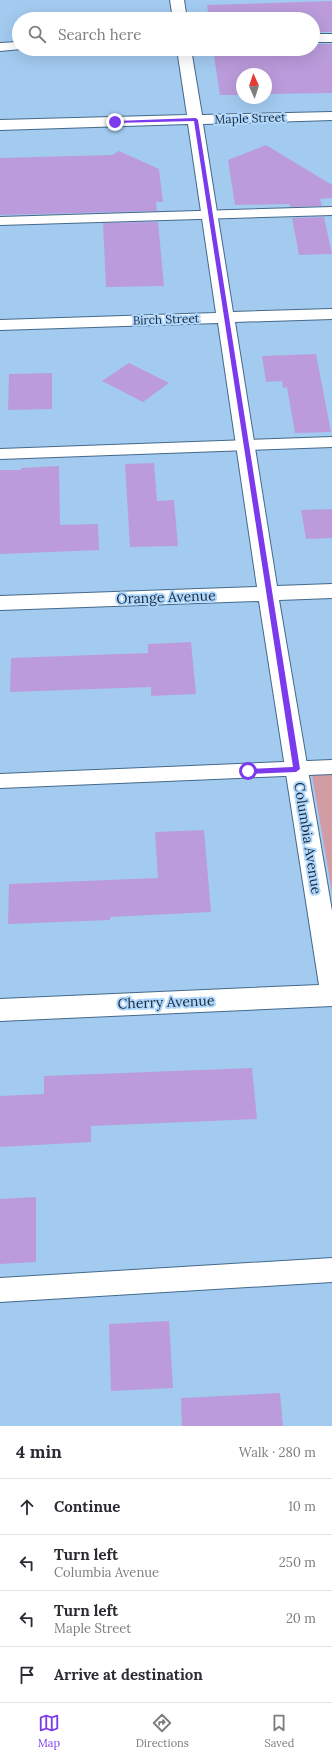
<!DOCTYPE html>
<meta charset="utf-8">
<style>
:root{--surface:#fff;--page:#f2f2f3;--text:#2b2b33;--muted:#7c7c81;--line:#e1e1e2;--accent:#7c3aed}
body{margin:0;font-family:Lora,serif;background:var(--page);color:var(--text)}
.compass{position:absolute;left:236px;top:68px;width:36px;height:36px;border-radius:50%;background:var(--surface);box-shadow:0 4px 16px #0002;rotate:357deg}
.stop{position:absolute;width:12px;height:12px;margin:-9px;border:3px solid #7c3aed;border-radius:50%;background:#fff}
.stop.end{background:#7c3aed;border-color:#fff;box-shadow:0 1px 4px #0008}
.list{margin:0;padding:0;list-style:none}
h2{display:flex;justify-content:space-between;align-items:center;height:52px;margin:0;padding:0 16px;font-size:17px}
h2 small{font-size:13px;font-weight:400;color:var(--muted)}
.list li{display:grid;grid-template-columns:26px 1fr auto;gap:12px;align-items:center;box-sizing:border-box;height:56px;padding:0 16px;border-top:1px solid var(--line)}
.list b{display:block;font-size:15px;white-space:nowrap}
.list p{margin:0;font-size:13px;white-space:nowrap;color:var(--muted)}
.list em{font-size:13px;font-style:normal;color:var(--muted)}
.icon{flex:none;width:22px;height:22px;fill:none;stroke:currentColor;stroke-width:2;stroke-linecap:round;stroke-linejoin:round}
.map{position:relative;flex:none;width:332px;height:1426px;overflow:hidden}
.search{position:absolute;background:var(--surface);box-shadow:0 4px 16px #0002;left:12px;right:12px;top:12px;height:44px;display:flex;align-items:center;gap:10px;box-sizing:border-box;padding:0 14px;border-radius:22px;color:var(--muted);font-size:15px}
.sheet{height:276px;background:var(--surface)}
nav{display:flex;justify-content:space-around;align-items:center;box-sizing:border-box;height:56px;border-top:1px solid var(--line);background:var(--surface);font-size:11px;color:var(--muted)}
nav a{display:grid;justify-items:center;gap:2px}
nav .on{color:var(--accent)}
.map>svg:first-child{display:block}
</style>
<div class="map">
<svg width="332" height="1426" viewBox="0 0 332 1426">
<rect width="100%" height="100%" fill="#a3cbf0"/>
<polygon fill="#d39ca5" points="332,774 332,892 312,775"/>
<g fill="#bb9bdb">
<polygon points="332,1 332,32 313,32 313,19 209,19 207,5"/>
<polygon points="313,44 332,44 332,93 266,94 266,74 242,74 242,95 220,95 213,49 313,49"/>
<polygon points="266,145 332,185 332,198 320,199 322,206 290,207 290,204 235,205 228,160"/>
<polygon points="119,151 159,169 163,202 156,202 157,211 0,215 0,158 112,155"/>
<polygon points="324,217 332,254 299,255 292,218"/>
<polygon points="158,222 164,286 106,287 103,223"/>
<polygon points="316,354 331,432 295,433 287,387 283,388 282,381 266,382 262,356"/>
<polygon points="129,363 169,383 143,402 102,381"/>
<polygon points="52,373 52,409 8,410 9,374"/>
<polygon points="154,463 157,501 174,500 178,546 130,547 125,464"/>
<polygon points="59,466 60,525 98,524 99,550 0,554 0,470 21,470 21,468"/>
<polygon points="332,509 332,538 306,539 301,510"/>
<polygon points="191,642 196,694 151,696 151,687 10,692 11,658 148,653 148,644"/>
<polygon points="204,830 211,912 110,917 110,920 8,924 9,884 158,878 155,832"/>
<polygon points="252,1068 257,1119 91,1126 91,1142 0,1147 0,1096 44,1094 44,1076"/>
<polygon points="36,1197 36,1262 0,1264 0,1199"/>
<polygon points="169,1321 173,1388 111,1391 109,1324"/>
<polygon points="280,1393 283,1426 182,1426 181,1398"/>
</g>
<g fill="none" stroke-linecap="round" stroke-linejoin="round">
<g stroke="#44698a" stroke-width="2">
<g id="lane">
<rect x="313" y="34" width="19" height="8"/>
<polygon points="19,42 19,49 22,49 0,51 0,43"/>
<polygon points="332,207 332,215 0,225 0,217"/>
<polygon points="332,437 332,447 0,459 0,449"/>
<polygon points="332,760 332,774 0,788 0,774"/>
<polygon points="332,1258 332,1282 0,1302 0,1278"/>
</g>
</g>
<g stroke="#44698a" stroke-width="2">
<g id="street">
<polygon points="170,0 184,0 187,19 173,19"/>
<polygon points="177,49 191,49 202,115 332,112 332,120 203,124 233,312 332,309 332,319 235,322 277,586 332,584 332,598 279,600 332,911 332,1006 0,1021 0,999 319,985 259,601 0,610 0,596 257,587 218,323 0,330 0,320 216,313 188,124 0,130 0,120 187,115"/>
</g>
</g>
<use href="#lane" fill="#fff" fill-rule="evenodd"/>
<use href="#street" fill="#fff" fill-rule="evenodd"/>
</g>
<polygon fill="#7c3aed" points="196,118 198,120 300,769 296,772 248,774 245,771 248,769 293,767 194,121 115,123 112,122 115,121"/>
<g text-anchor="middle" dominant-baseline="central" stroke-width="4" stroke-linejoin="round" paint-order="stroke">
<g font-size="12" fill="#1a2938" stroke="#b0d8fe">
<text transform="translate(250 118) rotate(-2)">Maple Street</text>
<text transform="translate(166 319) rotate(-2)">Birch Street</text>
</g>
<g font-size="14" fill="#1a2938" stroke="#b0d8fe">
<text transform="translate(166 597) rotate(-2)">Orange Avenue</text>
<text transform="translate(308 838) rotate(81)">Columbia Avenue</text>
<text transform="translate(166 1002) rotate(-2)">Cherry Avenue</text>
</g>
</g>
</svg>
<svg class="compass" viewBox="-18 -18 36 36"><path d="M0-13l5 13h-10z" fill="#e53935"/><path d="M0 13l5-13h-10z" fill="#7c7c81"/></svg>
<div class="stop" style="left:248px;top:771px"></div>
<div class="stop end" style="left:115px;top:122px"></div>
<div class="search"><svg class="icon" aria-label="search" viewBox="0 0 24 24"><circle cx="10" cy="10" r="6"/><path d="M15 15l6 6"/></svg>Search here</div>
</div>
<section class="sheet">
<h2>4 min<small>Walk · 280 m</small></h2>
<ul class="list">
<li><svg class="icon" aria-label="ahead" viewBox="0 0 24 24"><path d="M12 20V5M6 11l6-6 6 6"/></svg><div><b>Continue</b></div><em>10 m</em></li>
<li><svg class="icon" aria-label="left" viewBox="0 0 24 24"><path d="M17 20v-9H6M10 6l-5 5 5 5"/></svg><div><b>Turn left</b><p>Columbia Avenue</p></div><em>250 m</em></li>
<li><svg class="icon" aria-label="left" viewBox="0 0 24 24"><path d="M17 20v-9H6M10 6l-5 5 5 5"/></svg><div><b>Turn left</b><p>Maple Street</p></div><em>20 m</em></li>
<li><svg class="icon" aria-label="arrive" viewBox="0 0 24 24"><path d="M6 21V4h12l-3 4 3 4H6"/></svg><div><b>Arrive at destination</b></div></li>
</ul>
</section>
<nav>
<a class="on"><svg class="icon" aria-label="map" viewBox="0 0 24 24"><path d="M3 6l6-2 6 2 6-2v14l-6 2-6-2-6 2zM9 4v14M15 6v14"/></svg>Map</a>
<a><svg class="icon" aria-label="directions" viewBox="0 0 24 24"><path d="M12 3l9 9-9 9-9-9zM9 14v-3h6M13 9l2 2-2 2"/></svg>Directions</a>
<a><svg class="icon" aria-label="saved" viewBox="0 0 24 24"><path d="M7 4h10v16l-5-4-5 4z"/></svg>Saved</a>
</nav>
